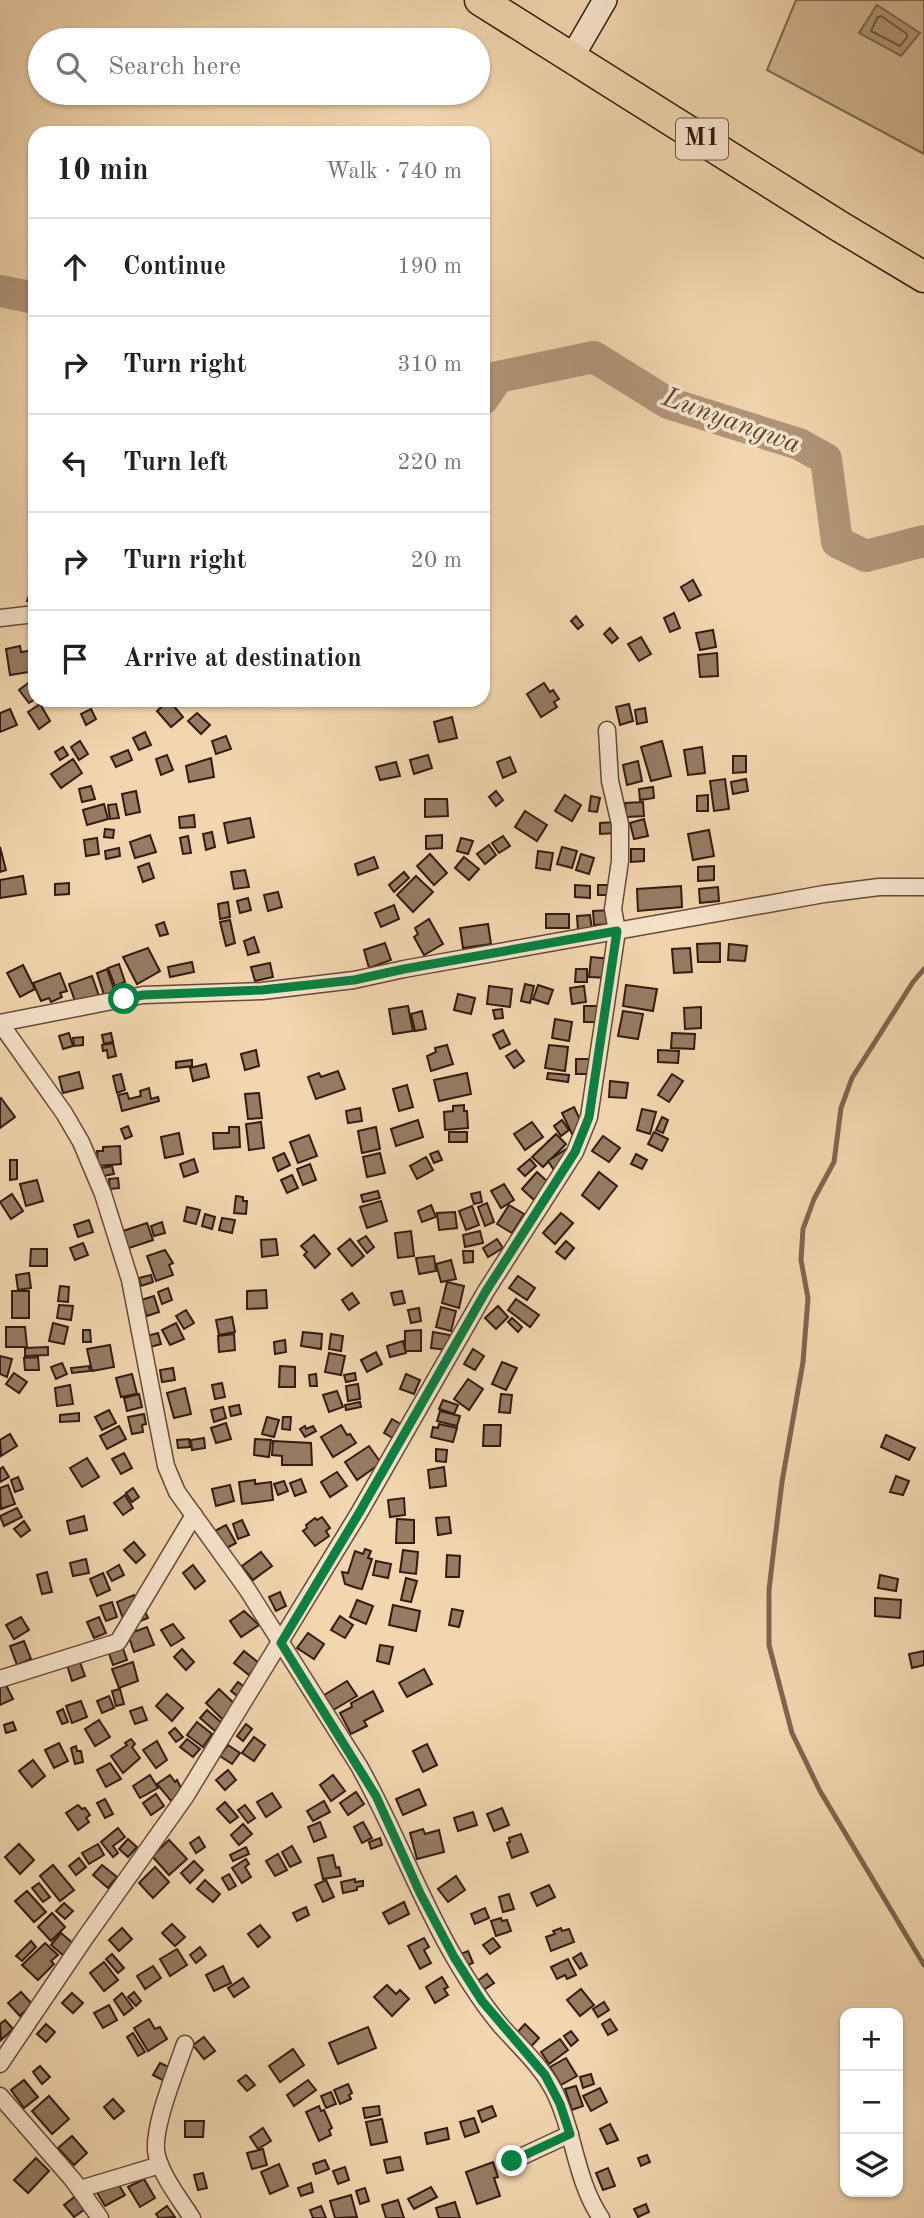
<!DOCTYPE html>
<meta charset="utf-8">
<style>
:root{--surface:#fff;--page:#f6f6f6;--text:#222;--muted:#767676;--line:#e0e0e0}
body{margin:0;font-family:"Old Standard TT",serif;background:var(--page);color:var(--text)}
.controls{position:absolute;right:21px;bottom:21px;display:grid;overflow:hidden;border-radius:14px;box-shadow:0 2px 5px #0004}
.controls button{width:63px;height:63px;display:grid;place-items:center;padding:0;border:0;border-bottom:2px solid var(--line);background:var(--surface);color:var(--text);font:35px sans-serif}
.stop{position:absolute;width:21px;height:21px;margin:-16px;border:5px solid #0b8043;border-radius:50%;background:#fff}
.stop.end{background:#0b8043;border-color:#fff;box-shadow:0 2px 7px #0008}
.list{margin:0;padding:0;list-style:none}
h2{display:flex;justify-content:space-between;align-items:center;height:91px;margin:0;padding:0 28px;font-size:30px}
h2 small{font-size:23px;font-weight:400;color:var(--muted)}
.list li{display:grid;grid-template-columns:46px 1fr auto;gap:21px;align-items:center;box-sizing:border-box;height:98px;padding:0 28px;border-top:2px solid var(--line)}
.list b{display:block;font-size:26px;white-space:nowrap}
.list em{font-size:23px;font-style:normal;color:var(--muted)}
.icon{flex:none;width:38px;height:38px;fill:none;stroke:currentColor;stroke-width:2;stroke-linecap:round;stroke-linejoin:round}
.map{position:relative;flex:none;width:924px;height:2218px;overflow:hidden}
.search{position:absolute;background:var(--surface);box-shadow:0 2px 5px #0004;left:28px;top:28px;width:462px;height:77px;display:flex;align-items:center;gap:18px;box-sizing:border-box;padding:0 24px;border-radius:38px;color:var(--muted);font-size:26px}
.panel{position:absolute;background:var(--surface);box-shadow:0 2px 5px #0004;left:28px;top:126px;width:462px;height:581px;border-radius:21px}
.map>svg:first-child{display:block}
</style>
<div class="map">
<svg width="924" height="2218" viewBox="0 0 924 2218">
<rect width="100%" height="100%" fill="#f2d6af"/>
<filter id="stains"><feTurbulence type="fractalNoise" baseFrequency=".00286" numOctaves="4"/><feColorMatrix values="0 0 0 0 .2 0 0 0 0 .09 0 0 0 0 .02 0 0 0 .5 -.17"/></filter>
<radialGradient id="worn" r=".72"><stop offset=".6" stop-color="#630" stop-opacity="0"/><stop offset="1" stop-color="#630" stop-opacity=".3"/></radialGradient>
<polygon fill="#d2b694" stroke="#826852" stroke-width="2" points="796,0 924,0 924,154 767,70"/>
<polygon fill="#b19679" stroke="#7f654f" stroke-width="2" points="877,5 920,33 901,56 859,33"/>
<g fill="none" stroke-linecap="round" stroke-linejoin="round">
<polygon stroke="#725844" stroke-width="2" points="881,16 907,34 907,37 900,46 871,31 877,18"/>
<polyline stroke="#7f654f" stroke-width="5" points="924,969 913,982 852,1078 841,1108 834,1162 814,1199 803,1229 801,1260 808,1298 803,1362 782,1482 775,1539 769,1590 769,1645 792,1733 820,1791 924,1965"/>
<g stroke="#b19679" stroke-width="32">
<polyline points="0,291 35,298"/>
<polyline points="483,399 498,377 594,357 668,403 799,444 826,459 837,542 866,556 924,541"/>
</g>
</g>
<g fill="#967c63" stroke="#331b10" stroke-width="2">
<polygon points="35,580 35,604 27,601"/>
<polygon points="693,580 701,595 689,601 681,587"/>
<polygon points="674,613 680,628 670,632 664,618"/>
<polygon points="576,616 583,625 578,629 571,621"/>
<polygon points="610,628 618,638 612,643 604,634"/>
<polygon points="713,630 716,647 700,650 696,633"/>
<polygon points="641,637 651,654 639,661 628,644"/>
<polygon points="20,646 21,652 35,650 35,671 10,675 6,649"/>
<polygon points="717,653 718,676 700,677 698,655"/>
<polygon points="35,674 35,699 29,703 19,690 31,681 30,678"/>
<polygon points="544,683 550,692 553,690 559,699 554,702 557,707 541,717 527,694"/>
<polygon points="169,700 183,717 171,727 157,711"/>
<polygon points="40,704 50,721 39,729 28,712"/>
<polygon points="629,704 633,721 620,725 616,707"/>
<polygon points="645,708 647,722 637,724 635,710"/>
<polygon points="10,709 17,725 0,732 0,713"/>
<polygon points="91,709 96,719 86,725 81,714"/>
<polygon points="197,713 210,725 201,734 188,721"/>
<polygon points="452,717 457,738 439,742 434,722"/>
<polygon points="145,732 151,745 139,750 133,738"/>
<polygon points="226,736 231,749 216,754 212,741"/>
<polygon points="80,741 88,754 79,760 71,747"/>
<polygon points="662,741 671,776 651,781 641,747"/>
<polygon points="63,747 68,755 60,760 55,752"/>
<polygon points="702,747 705,773 688,775 684,750"/>
<polygon points="128,750 132,760 116,767 111,757"/>
<polygon points="167,755 173,770 161,775 156,759"/>
<polygon points="428,755 432,768 414,774 410,760"/>
<polygon points="733,756 746,756 746,772 733,773"/>
<polygon points="510,757 516,772 503,778 497,762"/>
<polygon points="211,758 214,777 189,782 186,766"/>
<polygon points="73,759 82,773 61,788 51,774"/>
<polygon points="638,761 642,781 627,785 623,765"/>
<polygon points="396,762 400,776 380,780 376,767"/>
<polygon points="725,779 729,809 714,811 710,781"/>
<polygon points="746,779 748,791 733,794 731,782"/>
<polygon points="91,786 95,799 82,802 79,789"/>
<polygon points="653,787 654,798 640,800 639,789"/>
<polygon points="136,791 140,812 126,815 122,794"/>
<polygon points="496,791 503,800 496,806 489,797"/>
<polygon points="565,795 581,805 572,821 555,811"/>
<polygon points="708,795 708,811 697,811 697,796"/>
<polygon points="591,796 600,798 597,812 589,811"/>
<polygon points="425,799 447,799 448,816 425,817"/>
<polygon points="643,802 644,816 626,817 625,803"/>
<polygon points="104,804 108,819 87,825 83,810"/>
<polygon points="116,804 119,818 110,819 108,805"/>
<polygon points="525,811 547,825 537,841 515,827"/>
<polygon points="194,815 195,827 180,828 179,817"/>
<polygon points="250,818 254,837 228,843 224,823"/>
<polygon points="644,819 648,836 634,839 630,823"/>
<polygon points="616,822 616,833 600,834 600,823"/>
<polygon points="105,829 114,830 113,838 104,837"/>
<polygon points="709,830 714,856 693,860 688,834"/>
<polygon points="212,832 215,847 206,850 203,834"/>
<polygon points="150,835 156,852 135,858 130,842"/>
<polygon points="442,835 442,848 426,849 426,836"/>
<polygon points="188,836 191,853 183,854 180,838"/>
<polygon points="503,836 510,846 499,853 492,843"/>
<polygon points="97,838 99,854 86,856 84,840"/>
<polygon points="461,838 473,841 468,854 457,851"/>
<polygon points="489,845 496,855 485,864 477,854"/>
<polygon points="0,847 6,870 0,872"/>
<polygon points="562,847 577,851 572,868 557,864"/>
<polygon points="119,848 120,856 106,859 105,851"/>
<polygon points="631,849 644,849 644,861 631,862"/>
<polygon points="538,851 553,853 550,870 536,868"/>
<polygon points="430,854 447,873 434,885 417,866"/>
<polygon points="581,854 594,858 589,874 576,870"/>
<polygon points="374,857 378,868 358,875 355,864"/>
<polygon points="464,857 479,869 469,880 455,868"/>
<polygon points="149,863 154,878 143,882 138,867"/>
<polygon points="714,866 714,880 698,881 698,867"/>
<polygon points="245,870 249,887 234,889 231,872"/>
<polygon points="404,872 409,878 394,892 389,885"/>
<polygon points="23,876 26,894 0,898 0,880"/>
<polygon points="416,876 433,892 413,912 397,895"/>
<polygon points="69,883 69,894 55,895 55,884"/>
<polygon points="575,885 590,886 590,898 575,897"/>
<rect x="598" y="885" width="12" height="10"/>
<polygon points="681,886 682,907 638,911 637,889"/>
<polygon points="718,887 719,901 700,903 699,889"/>
<polygon points="278,892 282,907 268,911 264,895"/>
<polygon points="248,898 251,910 240,913 237,901"/>
<polygon points="228,902 230,917 220,919 218,904"/>
<polygon points="394,905 399,919 381,927 375,913"/>
<polygon points="612,910 613,924 594,925 593,911"/>
<rect x="546" y="914" width="23" height="14"/>
<polygon points="590,915 592,930 578,931 577,916"/>
<polygon points="429,919 443,944 424,955 414,937 418,934 415,928"/>
<polygon points="230,920 235,943 226,946 220,922"/>
<polygon points="164,922 168,934 160,936 156,925"/>
<polygon points="488,924 491,944 463,948 460,928"/>
<polygon points="254,937 259,952 248,955 244,941"/>
<polygon points="385,943 391,960 369,968 364,950"/>
<polygon points="720,943 720,962 698,962 697,944"/>
<polygon points="729,944 747,946 745,961 728,960"/>
<polygon points="148,948 160,971 137,984 123,957"/>
<polygon points="690,948 692,972 674,973 672,949"/>
<polygon points="591,957 611,959 610,978 589,977"/>
<polygon points="192,962 194,972 170,977 168,967"/>
<polygon points="270,963 273,977 255,981 251,967"/>
<polygon points="119,964 125,982 115,986 108,968"/>
<polygon points="23,965 35,989 20,997 7,973"/>
<polygon points="107,969 116,995 105,998 97,973"/>
<polygon points="576,969 587,969 587,982 575,982"/>
<polygon points="60,973 67,991 60,993 62,997 51,1002 49,998 41,1001 33,983"/>
<polygon points="92,976 99,996 76,1004 69,984"/>
<polygon points="525,984 534,986 530,1003 521,1001"/>
<polygon points="538,985 553,990 548,1004 533,999"/>
<polygon points="626,985 657,989 653,1011 623,1006"/>
<polygon points="489,986 512,989 510,1007 487,1004"/>
<polygon points="584,986 586,1002 572,1004 570,988"/>
<polygon points="458,994 475,998 471,1014 454,1010"/>
<polygon points="408,1006 413,1031 393,1034 389,1009"/>
<rect x="584" y="1006" width="16" height="16"/>
<polygon points="701,1007 701,1028 685,1029 684,1008"/>
<polygon points="502,1009 503,1018 495,1019 493,1010"/>
<polygon points="422,1011 426,1029 415,1031 411,1014"/>
<polygon points="623,1011 643,1014 638,1039 618,1036"/>
<polygon points="555,1019 572,1022 569,1041 552,1038"/>
<polygon points="503,1030 510,1044 500,1049 493,1035"/>
<polygon points="69,1033 73,1046 63,1049 59,1036"/>
<polygon points="111,1033 113,1042 104,1044 102,1035"/>
<polygon points="672,1033 695,1034 694,1049 671,1048"/>
<polygon points="83,1037 83,1045 74,1046 73,1038"/>
<polygon points="113,1043 116,1056 108,1058 107,1050 103,1051 102,1045"/>
<polygon points="447,1045 453,1064 431,1071 427,1056 436,1052 435,1048"/>
<polygon points="549,1045 568,1047 565,1071 545,1068"/>
<polygon points="256,1050 259,1066 245,1070 241,1054"/>
<polygon points="516,1050 524,1061 514,1068 506,1056"/>
<polygon points="658,1050 679,1051 678,1063 658,1062"/>
<rect x="576" y="1059" width="16" height="15"/>
<polygon points="192,1060 192,1066 176,1068 176,1062"/>
<polygon points="206,1064 209,1077 193,1081 190,1068"/>
<polygon points="338,1071 345,1089 316,1099 308,1077 319,1073 321,1077"/>
<polygon points="79,1072 83,1088 63,1093 59,1077"/>
<polygon points="467,1073 471,1094 439,1101 434,1080"/>
<polygon points="548,1073 569,1075 568,1082 547,1079"/>
<polygon points="121,1074 125,1090 117,1093 113,1076"/>
<polygon points="672,1074 683,1081 669,1102 658,1095"/>
<polygon points="610,1081 628,1083 626,1098 609,1097"/>
<polygon points="407,1085 413,1107 399,1111 393,1089"/>
<polygon points="149,1088 151,1099 158,1097 159,1101 122,1111 118,1095 127,1093 129,1099 141,1096 140,1091"/>
<polygon points="259,1093 262,1118 248,1119 245,1094"/>
<polygon points="1,1098 15,1117 0,1128 0,1099"/>
<polygon points="464,1105 464,1111 467,1111 468,1128 445,1130 444,1112 453,1111 453,1106"/>
<polygon points="574,1107 584,1128 572,1134 562,1113"/>
<polygon points="360,1108 362,1121 348,1123 346,1111"/>
<polygon points="642,1109 656,1112 650,1134 637,1130"/>
<polygon points="662,1117 668,1120 663,1133 656,1130"/>
<polygon points="418,1120 423,1137 396,1146 391,1129"/>
<polygon points="562,1120 569,1130 561,1136 554,1126"/>
<polygon points="261,1122 264,1148 249,1150 246,1124"/>
<polygon points="532,1122 543,1137 525,1150 514,1134"/>
<polygon points="128,1126 132,1136 125,1139 121,1129"/>
<polygon points="229,1127 239,1127 240,1147 214,1149 213,1133 229,1133"/>
<polygon points="376,1127 380,1149 362,1153 358,1131"/>
<rect x="449" y="1132" width="18" height="10"/>
<polygon points="654,1132 668,1139 662,1151 648,1144"/>
<polygon points="179,1133 183,1154 165,1158 161,1137"/>
<polygon points="556,1134 566,1144 543,1167 532,1157"/>
<polygon points="309,1135 317,1156 298,1163 290,1142"/>
<polygon points="603,1136 620,1148 609,1162 592,1151"/>
<polygon points="120,1146 121,1164 98,1166 97,1151 103,1151 103,1147"/>
<polygon points="566,1149 572,1156 554,1170 548,1161"/>
<polygon points="438,1151 442,1160 434,1163 430,1154"/>
<polygon points="284,1153 290,1165 278,1171 273,1158"/>
<polygon points="380,1153 385,1173 367,1177 363,1157"/>
<polygon points="636,1154 647,1160 642,1169 631,1164"/>
<polygon points="426,1157 433,1170 417,1179 410,1166"/>
<polygon points="194,1159 198,1172 184,1177 180,1164"/>
<polygon points="530,1159 536,1166 525,1176 518,1169"/>
<polygon points="10,1160 17,1160 17,1179 10,1180"/>
<polygon points="310,1164 316,1180 303,1185 297,1169"/>
<polygon points="112,1166 114,1174 98,1177 97,1169"/>
<polygon points="537,1172 549,1183 534,1200 522,1189"/>
<polygon points="599,1172 617,1186 599,1209 582,1195"/>
<polygon points="292,1175 298,1188 287,1193 281,1180"/>
<polygon points="118,1178 119,1188 110,1189 109,1179"/>
<polygon points="37,1180 43,1201 26,1206 20,1184"/>
<polygon points="504,1184 514,1200 501,1208 491,1191"/>
<polygon points="378,1191 380,1198 363,1202 361,1195"/>
<polygon points="480,1192 482,1202 474,1204 471,1194"/>
<polygon points="12,1194 23,1211 11,1219 0,1202"/>
<polygon points="236,1196 243,1197 243,1201 247,1201 246,1214 234,1213"/>
<polygon points="381,1201 387,1221 367,1228 360,1207"/>
<polygon points="487,1203 494,1222 485,1226 478,1207"/>
<polygon points="431,1205 436,1217 422,1222 418,1211"/>
<polygon points="509,1205 524,1214 512,1233 497,1224"/>
<polygon points="472,1206 479,1225 466,1230 459,1211"/>
<polygon points="187,1207 200,1210 196,1224 184,1221"/>
<polygon points="455,1212 457,1228 439,1230 437,1213"/>
<polygon points="561,1213 573,1223 555,1244 543,1233"/>
<polygon points="205,1214 215,1217 212,1229 202,1226"/>
<polygon points="222,1218 235,1220 232,1233 219,1230"/>
<polygon points="89,1220 93,1232 78,1237 74,1225"/>
<polygon points="162,1222 165,1233 154,1236 151,1226"/>
<polygon points="147,1223 153,1240 126,1249 120,1232"/>
<polygon points="411,1231 414,1256 398,1258 395,1233"/>
<polygon points="480,1231 483,1243 465,1247 463,1235"/>
<polygon points="314,1235 330,1254 315,1268 304,1255 307,1252 301,1246"/>
<polygon points="366,1236 374,1247 367,1253 358,1241"/>
<polygon points="276,1239 278,1255 262,1257 261,1240"/>
<polygon points="350,1239 364,1256 352,1266 338,1249"/>
<polygon points="497,1239 503,1248 488,1257 483,1248"/>
<polygon points="566,1241 574,1248 565,1259 556,1252"/>
<polygon points="83,1243 88,1255 75,1260 70,1248"/>
<polygon points="31,1249 47,1249 47,1266 30,1266"/>
<polygon points="165,1250 173,1263 169,1265 173,1275 156,1281 147,1256"/>
<polygon points="463,1251 473,1251 473,1262 464,1263"/>
<polygon points="434,1256 436,1271 419,1274 416,1258"/>
<polygon points="451,1260 456,1279 441,1282 436,1264"/>
<polygon points="29,1273 31,1288 18,1290 16,1275"/>
<polygon points="151,1275 153,1282 141,1286 139,1278"/>
<polygon points="518,1276 535,1288 527,1300 509,1288"/>
<polygon points="447,1282 464,1286 459,1308 442,1303"/>
<polygon points="60,1286 69,1287 68,1302 58,1301"/>
<polygon points="168,1288 172,1300 162,1304 158,1292"/>
<polygon points="266,1290 267,1308 247,1309 247,1291"/>
<rect x="12" y="1291" width="17" height="27"/>
<polygon points="402,1291 405,1303 394,1305 391,1293"/>
<polygon points="352,1293 359,1303 349,1310 342,1300"/>
<polygon points="154,1296 159,1312 147,1316 141,1300"/>
<polygon points="516,1299 539,1315 530,1327 508,1310"/>
<polygon points="59,1305 73,1306 71,1320 57,1318"/>
<polygon points="498,1306 508,1317 496,1329 485,1318"/>
<polygon points="441,1307 456,1311 451,1331 436,1327"/>
<polygon points="419,1308 421,1321 411,1323 408,1310"/>
<polygon points="186,1310 194,1323 184,1329 176,1316"/>
<polygon points="232,1317 235,1332 219,1335 216,1320"/>
<polygon points="512,1318 522,1327 518,1332 508,1322"/>
<polygon points="53,1323 68,1327 64,1344 49,1341"/>
<polygon points="176,1323 184,1339 170,1345 162,1330"/>
<polygon points="6,1327 25,1327 27,1347 6,1347"/>
<polygon points="83,1330 90,1330 91,1342 83,1342"/>
<polygon points="421,1330 421,1351 405,1351 405,1331"/>
<polygon points="303,1332 322,1334 321,1349 301,1346"/>
<polygon points="433,1332 450,1335 448,1350 431,1348"/>
<polygon points="158,1333 161,1344 150,1347 147,1336"/>
<polygon points="234,1334 235,1350 219,1352 218,1336"/>
<polygon points="331,1334 343,1336 341,1351 329,1349"/>
<polygon points="285,1340 286,1352 275,1354 274,1342"/>
<polygon points="403,1341 406,1353 390,1357 387,1346"/>
<polygon points="110,1345 114,1367 92,1371 87,1349"/>
<polygon points="48,1347 48,1355 25,1356 25,1348"/>
<polygon points="473,1349 484,1356 475,1370 464,1364"/>
<polygon points="376,1352 382,1364 367,1372 361,1360"/>
<polygon points="329,1353 345,1356 341,1375 325,1372"/>
<polygon points="0,1356 12,1359 7,1377 0,1374"/>
<polygon points="38,1357 39,1370 25,1370 24,1358"/>
<polygon points="502,1362 517,1368 506,1390 492,1384"/>
<polygon points="62,1363 67,1374 56,1379 51,1367"/>
<polygon points="89,1366 90,1371 72,1373 71,1368"/>
<polygon points="280,1366 295,1367 295,1387 279,1387"/>
<polygon points="173,1368 175,1380 162,1382 160,1370"/>
<polygon points="14,1373 27,1382 19,1393 6,1384"/>
<polygon points="355,1373 356,1380 346,1382 344,1375"/>
<polygon points="132,1374 137,1394 121,1397 116,1378"/>
<polygon points="316,1374 317,1386 310,1386 309,1375"/>
<polygon points="406,1374 420,1380 414,1394 400,1389"/>
<polygon points="468,1379 483,1389 469,1410 454,1399"/>
<polygon points="222,1383 225,1397 215,1399 212,1385"/>
<polygon points="358,1384 360,1399 348,1401 346,1386"/>
<polygon points="70,1385 73,1404 57,1406 55,1388"/>
<polygon points="185,1388 191,1414 174,1418 167,1393"/>
<polygon points="337,1391 343,1407 329,1412 323,1395"/>
<polygon points="139,1394 142,1407 127,1411 124,1398"/>
<polygon points="501,1394 512,1395 510,1413 499,1412"/>
<polygon points="443,1400 458,1405 454,1414 439,1409"/>
<polygon points="360,1402 361,1407 346,1410 345,1405"/>
<polygon points="239,1405 241,1414 231,1416 229,1407"/>
<polygon points="223,1407 226,1418 214,1422 211,1410"/>
<polygon points="109,1410 116,1423 102,1430 95,1417"/>
<polygon points="440,1411 460,1416 457,1426 437,1421"/>
<polygon points="79,1413 79,1421 60,1422 60,1415"/>
<polygon points="144,1414 146,1424 142,1425 143,1432 132,1434 128,1417"/>
<polygon points="267,1417 279,1420 274,1437 262,1434"/>
<polygon points="283,1417 291,1417 290,1430 282,1429"/>
<polygon points="392,1419 404,1426 396,1440 384,1433"/>
<polygon points="226,1423 231,1439 216,1443 211,1428"/>
<polygon points="439,1424 457,1428 453,1442 431,1437 433,1427 438,1428"/>
<polygon points="341,1425 347,1435 350,1434 356,1443 333,1457 321,1437"/>
<polygon points="484,1425 501,1425 500,1446 483,1446"/>
<polygon points="119,1426 126,1439 107,1449 100,1436"/>
<polygon points="305,1426 306,1429 313,1426 316,1431 305,1437 300,1429"/>
<polygon points="10,1434 17,1446 1,1456 0,1440"/>
<polygon points="886,1435 915,1448 909,1460 881,1447"/>
<polygon points="204,1438 205,1448 192,1450 191,1440"/>
<polygon points="189,1439 190,1447 178,1448 177,1440"/>
<polygon points="255,1439 271,1440 269,1457 254,1455"/>
<polygon points="273,1441 311,1443 312,1465 282,1465 282,1456 272,1455"/>
<polygon points="369,1446 381,1463 357,1480 345,1462"/>
<polygon points="436,1449 447,1450 446,1462 436,1461"/>
<polygon points="124,1453 132,1468 121,1474 112,1459"/>
<polygon points="87,1458 99,1477 82,1487 70,1468"/>
<polygon points="3,1467 9,1477 0,1482 0,1469"/>
<polygon points="444,1467 446,1486 430,1488 428,1470"/>
<polygon points="337,1472 347,1486 330,1497 321,1482"/>
<polygon points="896,1476 909,1481 903,1495 890,1492"/>
<polygon points="18,1477 23,1489 15,1492 11,1480"/>
<polygon points="301,1479 306,1492 295,1496 290,1483"/>
<polygon points="255,1480 255,1484 271,1482 273,1500 242,1504 239,1482"/>
<polygon points="284,1481 288,1491 278,1495 274,1484"/>
<polygon points="8,1485 15,1504 1,1509 0,1488"/>
<polygon points="230,1485 234,1501 216,1506 212,1489"/>
<polygon points="133,1488 139,1497 132,1502 126,1493"/>
<polygon points="125,1495 133,1508 123,1515 114,1503"/>
<polygon points="404,1498 405,1515 390,1517 388,1500"/>
<polygon points="17,1508 22,1517 4,1526 0,1516"/>
<polygon points="84,1516 87,1530 70,1534 67,1521"/>
<polygon points="322,1517 330,1528 326,1531 329,1536 315,1546 303,1531 307,1528 306,1525 315,1518 317,1520"/>
<polygon points="449,1517 451,1533 438,1535 436,1518"/>
<polygon points="397,1519 414,1520 414,1543 396,1543"/>
<polygon points="242,1520 249,1535 238,1539 233,1524"/>
<polygon points="24,1521 30,1530 21,1537 14,1529"/>
<polygon points="226,1525 236,1543 223,1550 213,1532"/>
<polygon points="134,1542 145,1555 136,1563 124,1550"/>
<polygon points="365,1549 371,1551 368,1558 372,1559 362,1589 357,1588 345,1584 342,1572 348,1573 355,1551 363,1554"/>
<polygon points="403,1550 418,1552 416,1574 400,1572"/>
<polygon points="261,1552 272,1566 253,1580 242,1566"/>
<polygon points="447,1555 460,1556 459,1577 446,1577"/>
<polygon points="86,1559 89,1573 73,1576 70,1563"/>
<polygon points="376,1561 391,1564 388,1578 373,1575"/>
<polygon points="119,1565 124,1575 112,1581 107,1572"/>
<polygon points="193,1565 205,1581 195,1589 183,1573"/>
<polygon points="47,1572 52,1592 42,1594 37,1575"/>
<polygon points="103,1573 110,1590 97,1596 90,1579"/>
<polygon points="880,1575 898,1579 896,1591 878,1588"/>
<polygon points="406,1578 417,1581 411,1602 401,1600"/>
<polygon points="280,1592 286,1606 276,1611 269,1597"/>
<polygon points="134,1595 138,1606 142,1604 148,1618 126,1627 117,1602"/>
<polygon points="875,1598 901,1600 900,1618 875,1616"/>
<polygon points="357,1600 373,1606 366,1624 350,1617"/>
<polygon points="112,1602 117,1617 106,1621 100,1606"/>
<polygon points="393,1605 420,1611 416,1631 389,1625"/>
<polygon points="452,1609 463,1611 459,1627 449,1625"/>
<polygon points="244,1611 259,1625 241,1637 230,1621"/>
<polygon points="340,1616 353,1625 345,1638 331,1630"/>
<polygon points="21,1617 29,1630 14,1639 6,1625"/>
<polygon points="99,1617 106,1633 94,1638 87,1622"/>
<polygon points="173,1624 184,1638 171,1646 161,1630"/>
<polygon points="147,1627 154,1645 134,1652 128,1634"/>
<polygon points="308,1633 324,1644 314,1659 297,1648"/>
<polygon points="24,1641 31,1659 17,1665 10,1646"/>
<polygon points="121,1643 127,1660 113,1665 107,1648"/>
<polygon points="380,1645 393,1647 389,1664 377,1661"/>
<polygon points="182,1649 194,1662 186,1670 174,1657"/>
<polygon points="244,1651 259,1663 249,1675 234,1663"/>
<polygon points="924,1651 924,1665 912,1668 909,1654"/>
<polygon points="78,1657 85,1676 72,1681 66,1662"/>
<polygon points="133,1662 138,1681 119,1688 112,1669"/>
<polygon points="424,1669 432,1684 407,1697 399,1683"/>
<polygon points="3,1679 13,1699 0,1705 0,1681"/>
<polygon points="347,1681 357,1696 330,1712 321,1697"/>
<polygon points="238,1682 248,1690 241,1699 231,1691"/>
<polygon points="120,1689 124,1704 116,1706 112,1691"/>
<polygon points="219,1689 238,1707 224,1721 206,1703"/>
<polygon points="373,1691 383,1711 364,1721 367,1726 351,1734 340,1713 352,1707 351,1703"/>
<polygon points="167,1694 183,1708 172,1721 156,1706"/>
<polygon points="109,1696 114,1708 102,1713 97,1701"/>
<polygon points="81,1701 87,1717 72,1723 66,1706"/>
<polygon points="142,1707 147,1720 135,1724 130,1711"/>
<polygon points="63,1709 68,1722 62,1724 57,1712"/>
<polygon points="207,1710 222,1723 215,1731 200,1718"/>
<polygon points="99,1720 110,1737 95,1746 85,1729"/>
<polygon points="13,1722 16,1730 6,1733 4,1725"/>
<polygon points="197,1722 212,1734 203,1747 187,1735"/>
<polygon points="246,1724 252,1729 243,1741 237,1736"/>
<polygon points="175,1728 183,1737 176,1742 169,1733"/>
<polygon points="254,1737 265,1745 254,1761 242,1753"/>
<polygon points="131,1739 135,1744 132,1747 140,1758 123,1773 111,1756 127,1745 125,1743"/>
<polygon points="187,1739 200,1749 193,1757 180,1747"/>
<polygon points="157,1741 167,1760 156,1768 143,1750"/>
<polygon points="59,1743 68,1761 54,1768 45,1750"/>
<polygon points="427,1744 437,1765 423,1772 413,1751"/>
<polygon points="228,1745 240,1753 232,1764 220,1756"/>
<polygon points="76,1746 77,1751 81,1751 83,1762 75,1764 71,1748"/>
<polygon points="33,1760 45,1776 32,1787 19,1771"/>
<polygon points="110,1763 121,1779 106,1787 97,1770"/>
<polygon points="228,1770 236,1780 225,1790 216,1780"/>
<polygon points="150,1775 158,1788 140,1798 133,1786"/>
<polygon points="170,1775 175,1782 177,1780 183,1792 171,1801 157,1784"/>
<polygon points="333,1775 345,1791 331,1801 320,1785"/>
<polygon points="419,1789 426,1805 403,1815 396,1799"/>
<polygon points="356,1792 364,1804 348,1815 340,1803"/>
<polygon points="272,1793 281,1807 266,1817 257,1802"/>
<polygon points="156,1794 164,1806 151,1815 143,1803"/>
<polygon points="105,1799 113,1814 105,1818 97,1803"/>
<polygon points="324,1801 330,1812 313,1821 307,1811"/>
<polygon points="225,1802 238,1817 230,1823 217,1809"/>
<polygon points="78,1805 82,1809 85,1808 90,1815 86,1818 89,1822 78,1830 66,1813"/>
<polygon points="245,1805 255,1818 248,1823 238,1810"/>
<polygon points="502,1808 509,1825 494,1831 487,1814"/>
<polygon points="473,1812 477,1825 458,1831 454,1818"/>
<polygon points="320,1822 326,1837 314,1842 308,1827"/>
<polygon points="363,1822 372,1838 362,1843 354,1827"/>
<polygon points="243,1824 252,1834 239,1845 231,1835"/>
<polygon points="118,1828 125,1837 113,1846 118,1853 113,1857 101,1842"/>
<polygon points="423,1829 425,1834 439,1830 444,1852 417,1859 410,1833"/>
<polygon points="521,1834 528,1852 512,1858 507,1843 510,1842 509,1838"/>
<polygon points="199,1837 205,1847 196,1853 190,1843"/>
<polygon points="380,1838 382,1845 371,1849 369,1842"/>
<polygon points="128,1839 137,1847 128,1857 119,1849"/>
<polygon points="169,1840 187,1859 169,1875 152,1856"/>
<polygon points="19,1844 34,1860 20,1874 5,1857"/>
<polygon points="98,1844 104,1855 89,1864 82,1853"/>
<polygon points="292,1846 301,1862 290,1867 282,1852"/>
<polygon points="246,1847 249,1854 233,1861 230,1855"/>
<polygon points="278,1854 287,1870 275,1876 266,1861"/>
<polygon points="333,1855 336,1868 339,1867 341,1876 323,1879 318,1858"/>
<polygon points="79,1858 86,1867 76,1875 69,1866"/>
<polygon points="246,1859 249,1864 245,1867 251,1877 242,1883 232,1868"/>
<polygon points="194,1861 203,1870 190,1883 181,1873"/>
<polygon points="53,1865 74,1890 60,1901 40,1876"/>
<polygon points="102,1865 117,1877 108,1888 93,1875"/>
<polygon points="155,1867 169,1882 153,1898 139,1883"/>
<polygon points="229,1874 236,1886 229,1890 222,1878"/>
<polygon points="456,1876 465,1890 448,1902 438,1889"/>
<polygon points="355,1879 355,1882 363,1881 363,1886 357,1887 357,1890 343,1893 341,1882"/>
<polygon points="205,1880 220,1894 213,1902 197,1889"/>
<polygon points="326,1880 334,1897 323,1902 315,1885"/>
<polygon points="39,1883 50,1897 43,1902 32,1888"/>
<polygon points="549,1885 555,1897 537,1906 531,1893"/>
<polygon points="27,1891 46,1912 34,1922 15,1901"/>
<polygon points="509,1894 514,1909 503,1912 499,1897"/>
<polygon points="404,1902 409,1914 389,1924 383,1913"/>
<polygon points="64,1903 73,1911 65,1919 56,1911"/>
<polygon points="306,1907 309,1915 297,1921 293,1913"/>
<polygon points="485,1908 489,1918 475,1924 471,1914"/>
<polygon points="52,1913 65,1927 51,1941 38,1927"/>
<polygon points="501,1918 502,1921 507,1920 511,1931 496,1936 491,1921"/>
<polygon points="172,1924 185,1937 175,1946 162,1933"/>
<polygon points="260,1925 270,1937 258,1947 248,1934"/>
<polygon points="122,1928 132,1939 119,1951 109,1940"/>
<polygon points="561,1928 562,1931 569,1929 574,1942 551,1951 546,1937 555,1934 553,1931"/>
<polygon points="61,1933 74,1944 64,1956 51,1945"/>
<polygon points="424,1938 429,1947 424,1950 431,1963 420,1969 408,1946"/>
<polygon points="493,1938 500,1947 490,1954 483,1945"/>
<polygon points="31,1941 36,1947 22,1961 16,1956"/>
<polygon points="45,1943 58,1955 51,1961 54,1964 38,1980 22,1965"/>
<polygon points="200,1947 206,1955 196,1963 190,1955"/>
<polygon points="177,1949 187,1965 170,1976 160,1959"/>
<polygon points="468,1951 473,1963 463,1967 458,1955"/>
<polygon points="581,1953 587,1965 580,1969 573,1958"/>
<polygon points="112,1954 124,1968 118,1973 106,1959"/>
<polygon points="568,1959 576,1975 567,1979 565,1975 557,1979 551,1967"/>
<polygon points="104,1962 118,1980 104,1991 90,1973"/>
<polygon points="153,1966 161,1978 145,1989 137,1976"/>
<polygon points="223,1966 231,1983 214,1991 206,1975"/>
<polygon points="487,1974 494,1983 482,1991 476,1982"/>
<polygon points="442,1977 448,1987 444,1989 448,1995 435,2003 426,1987"/>
<polygon points="243,1978 249,1987 234,1997 228,1988"/>
<polygon points="387,1985 396,1994 400,1990 409,1999 392,2016 374,1997"/>
<polygon points="581,1989 594,2005 580,2016 567,2000"/>
<polygon points="21,1992 32,2004 20,2016 8,2003"/>
<polygon points="134,1992 141,2001 136,2006 128,1997"/>
<polygon points="72,1993 83,2003 73,2013 62,2003"/>
<polygon points="122,1993 133,2008 124,2015 114,2000"/>
<polygon points="604,2002 609,2010 598,2017 593,2009"/>
<polygon points="109,2005 117,2020 103,2028 94,2013"/>
<polygon points="149,2019 155,2029 160,2027 167,2039 148,2051 134,2028"/>
<polygon points="610,2019 617,2030 608,2035 602,2024"/>
<polygon points="5,2020 13,2029 1,2040 0,2024"/>
<polygon points="46,2024 55,2032 46,2042 37,2034"/>
<polygon points="525,2024 539,2038 528,2050 514,2036"/>
<polygon points="368,2027 376,2048 338,2064 329,2043"/>
<polygon points="571,2031 578,2040 571,2046 564,2036"/>
<polygon points="133,2033 145,2052 138,2056 127,2037"/>
<polygon points="204,2037 215,2051 204,2059 193,2045"/>
<polygon points="560,2039 568,2050 549,2064 541,2052"/>
<polygon points="293,2049 304,2065 280,2082 269,2066"/>
<polygon points="566,2058 577,2076 561,2085 550,2067"/>
<polygon points="160,2063 175,2070 168,2083 153,2075"/>
<polygon points="40,2066 50,2077 42,2084 33,2072"/>
<polygon points="591,2074 594,2084 583,2088 580,2077"/>
<polygon points="246,2075 255,2085 247,2091 238,2081"/>
<polygon points="24,2080 38,2097 24,2108 11,2090"/>
<polygon points="308,2080 316,2090 294,2106 287,2095"/>
<polygon points="348,2084 352,2093 349,2095 351,2099 340,2104 334,2090"/>
<polygon points="576,2086 583,2106 572,2110 565,2089"/>
<polygon points="600,2088 607,2102 591,2111 583,2096"/>
<polygon points="331,2092 336,2104 326,2108 321,2096"/>
<polygon points="49,2096 69,2119 52,2134 32,2111"/>
<polygon points="113,2099 124,2111 114,2119 104,2107"/>
<polygon points="319,2106 321,2111 324,2110 332,2128 329,2130 331,2135 319,2141 306,2112"/>
<polygon points="379,2106 380,2115 365,2118 363,2108"/>
<polygon points="492,2106 496,2116 482,2122 478,2111"/>
<polygon points="474,2118 479,2132 465,2137 460,2122"/>
<polygon points="382,2119 387,2142 371,2145 366,2122"/>
<polygon points="185,2121 204,2121 203,2137 185,2137"/>
<polygon points="610,2124 618,2140 607,2144 600,2129"/>
<polygon points="263,2128 271,2141 258,2149 250,2137"/>
<polygon points="447,2128 449,2139 427,2144 425,2133"/>
<polygon points="72,2136 87,2153 74,2165 58,2148"/>
<polygon points="263,2149 267,2165 252,2169 247,2153"/>
<polygon points="647,2155 650,2162 641,2166 638,2158"/>
<polygon points="400,2157 403,2170 387,2173 384,2160"/>
<polygon points="36,2158 49,2171 28,2193 14,2180"/>
<polygon points="325,2160 329,2169 316,2174 313,2164"/>
<polygon points="493,2162 498,2177 494,2178 500,2196 477,2204 466,2172"/>
<polygon points="279,2164 288,2186 270,2194 261,2172"/>
<polygon points="345,2167 349,2180 338,2184 333,2171"/>
<polygon points="608,2168 615,2186 603,2190 596,2173"/>
<polygon points="203,2173 207,2188 198,2190 194,2175"/>
<polygon points="144,2179 155,2198 140,2207 128,2187"/>
<polygon points="116,2180 125,2195 105,2206 96,2191"/>
<polygon points="311,2183 313,2192 301,2196 298,2188"/>
<polygon points="431,2187 437,2197 414,2209 408,2199"/>
<polygon points="365,2188 369,2201 360,2204 356,2191"/>
<polygon points="351,2195 357,2217 335,2218 330,2201"/>
<polygon points="76,2196 85,2209 74,2217 64,2205"/>
<polygon points="398,2200 404,2218 386,2218 382,2205"/>
<polygon points="455,2202 460,2218 439,2218 436,2208"/>
<polygon points="646,2204 649,2212 638,2217 634,2209"/>
<polygon points="167,2206 175,2217 159,2218 156,2214"/>
<polygon points="321,2206 326,2218 313,2218 310,2210"/>
</g>
<g fill="none" stroke-linecap="round" stroke-linejoin="round">
<g stroke="#634a38" stroke-width="19">
<g id="street">
<polyline points="0,618 35,614"/>
<polyline points="0,1679 118,1642 194,1515"/>
<path d="M185,2044C177,2068 150,2132 157,2156C163,2178 180,2199 192,2218"/>
<polyline points="0,2064 85,1938 185,1797 359,1513 486,1291 575,1152 589,1117 617,931 613,909 620,861 620,824 610,781 607,730"/>
<polyline points="0,2096 73,2180 100,2218"/>
<polyline points="512,2161 570,2134"/>
<polyline points="80,2189 160,2165"/>
<path d="M601,2218C575,2180 574,2129 553,2089C540,2065 520,2047 502,2027C484,2006 468,1981 454,1957C418,1895 394,1828 359,1766L247,1589L177,1492L166,1466L130,1280L103,1194L81,1142L64,1113L0,1023L143,995L262,991L354,980L404,969L824,894L879,887H924"/>
</g>
</g>
<g stroke="#331b10" stroke-width="26">
<polyline id="secondary" points="572,57 605,0"/>
</g>
<g stroke="#331b10" stroke-width="33">
<polyline id="highway" points="480,0 839,226 924,277"/>
</g>
<use href="#street" stroke="#f7e4cb" stroke-width="16"/>
<use href="#secondary" stroke="#f7e4cb" stroke-width="23"/>
<use href="#highway" stroke="#f2d6af" stroke-width="30"/>
</g>
<g fill="none" stroke-linecap="round" stroke-linejoin="round">
<polyline stroke="#0b8043" stroke-width="9" points="124,999 143,995 262,990 354,980 404,969 617,931 589,1117 575,1152 486,1291 359,1513 281,1643 376,1796 420,1893 454,1957 482,2001 545,2075 560,2104 570,2134 512,2161"/>
</g>
<g text-anchor="middle" dominant-baseline="central" stroke-width="7" stroke-linejoin="round" paint-order="stroke">
<rect fill="#f7e4cb" stroke="#6e5748" stroke-width="2" x="676" y="118.5" width="52" height="41" rx="5"/>
<g font-size="24" font-weight="bold" fill="#331b10">
<text x="702" y="139">M1</text>
</g>
<g font-size="28" font-style="italic" fill="#5f4635" stroke="#f7e4cb">
<text transform="translate(731 422) rotate(20)">Lunyangwa</text>
</g>
</g>
<rect width="100%" height="100%" filter="url(#stains)"/>
<rect width="100%" height="100%" fill="url(#worn)"/>
</svg>
<div class="controls">
<button>+</button>
<button>−</button>
<button><svg class="icon" aria-label="layers" viewBox="0 0 24 24"><path d="M12 4l9 5-9 5-9-5zM3 14l9 5 9-5"/></svg></button>
</div>
<div class="stop" style="left:124px;top:999px"></div>
<div class="stop end" style="left:512px;top:2161px"></div>
<div class="search"><svg class="icon" aria-label="search" viewBox="0 0 24 24"><circle cx="10" cy="10" r="6"/><path d="M15 15l6 6"/></svg>Search here</div>
<section class="panel">
<h2>10 min<small>Walk · 740 m</small></h2>
<ul class="list">
<li><svg class="icon" aria-label="ahead" viewBox="0 0 24 24"><path d="M12 20V5M6 11l6-6 6 6"/></svg><div><b>Continue</b></div><em>190 m</em></li>
<li><svg class="icon" aria-label="right" viewBox="0 0 24 24"><path d="M7 20v-9h11M14 6l5 5-5 5"/></svg><div><b>Turn right</b></div><em>310 m</em></li>
<li><svg class="icon" aria-label="left" viewBox="0 0 24 24"><path d="M17 20v-9H6M10 6l-5 5 5 5"/></svg><div><b>Turn left</b></div><em>220 m</em></li>
<li><svg class="icon" aria-label="right" viewBox="0 0 24 24"><path d="M7 20v-9h11M14 6l5 5-5 5"/></svg><div><b>Turn right</b></div><em>20 m</em></li>
<li><svg class="icon" aria-label="arrive" viewBox="0 0 24 24"><path d="M6 21V4h12l-3 4 3 4H6"/></svg><div><b>Arrive at destination</b></div></li>
</ul>
</section>
</div>
